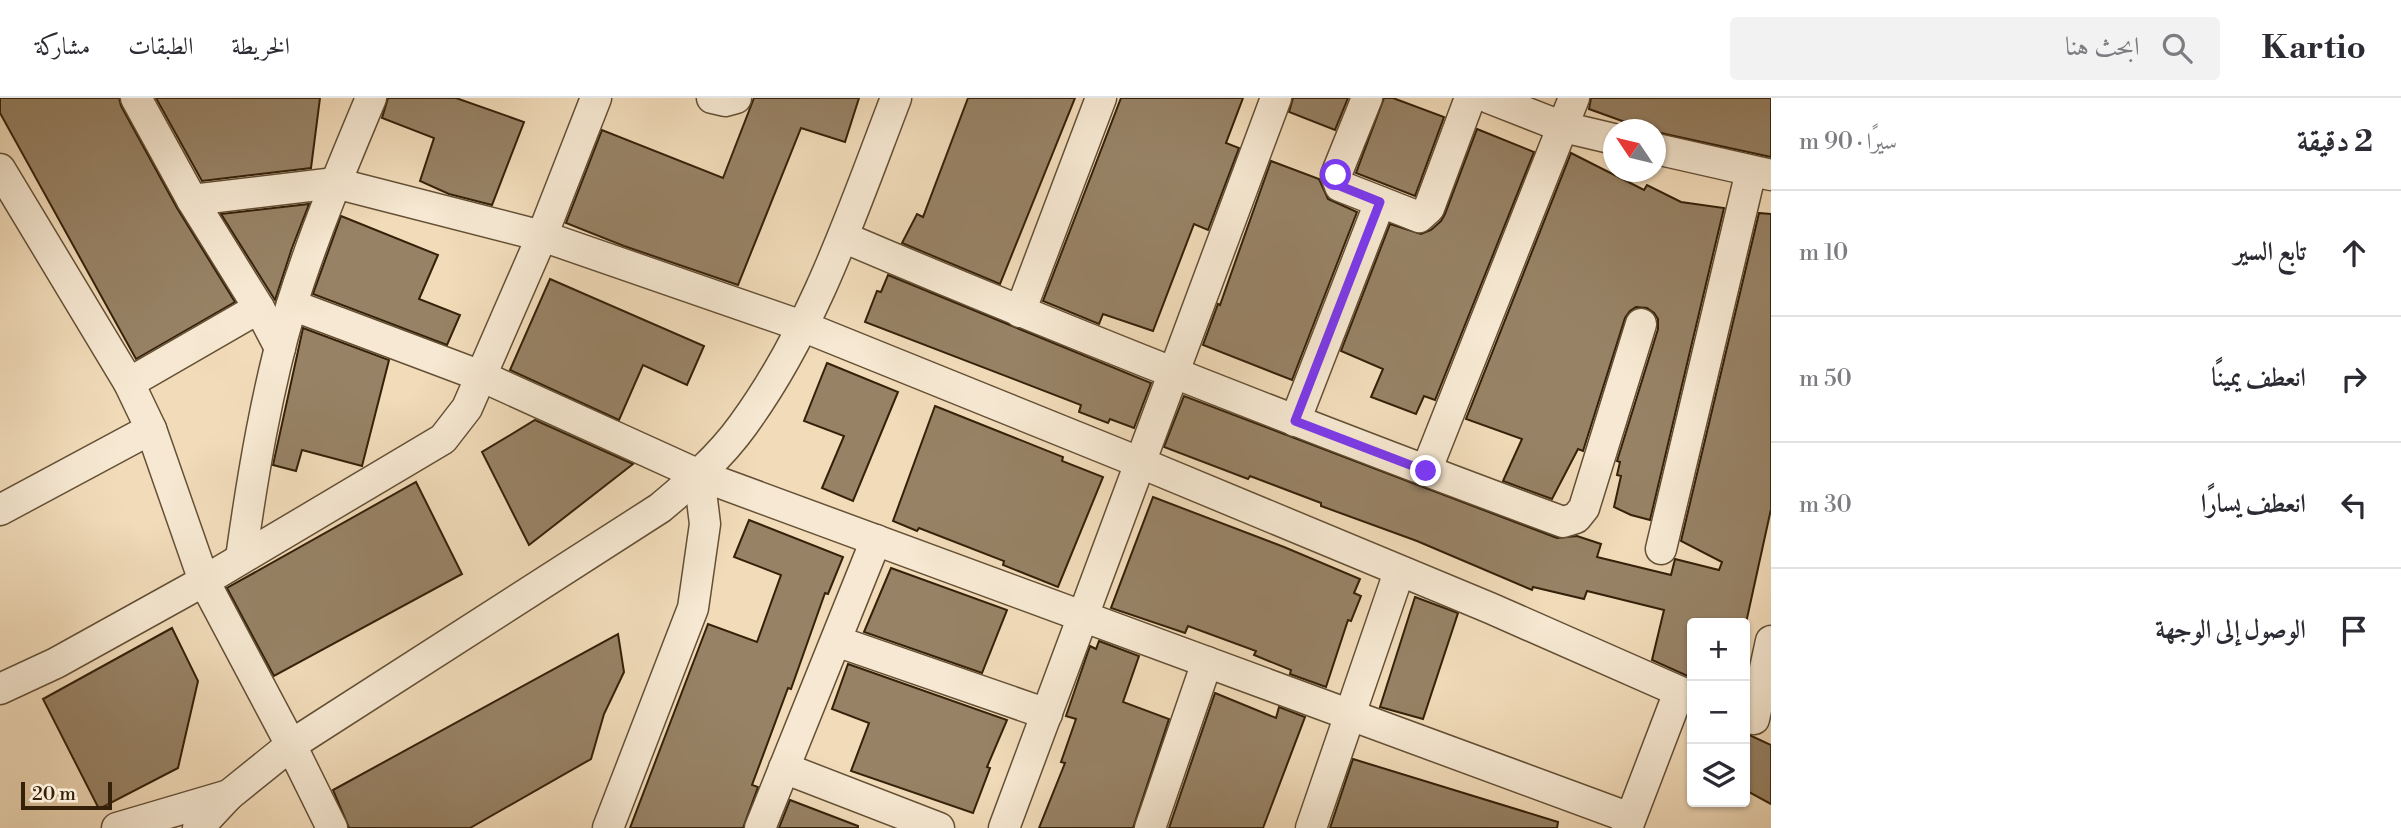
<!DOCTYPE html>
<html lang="ar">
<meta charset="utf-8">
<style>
:root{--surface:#fff;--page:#f2f2f3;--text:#2b2b33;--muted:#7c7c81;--line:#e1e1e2}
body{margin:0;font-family:"Libre Bodoni",Amiri,serif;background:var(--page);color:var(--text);direction:rtl}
.controls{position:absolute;right:21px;bottom:21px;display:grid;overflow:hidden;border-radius:7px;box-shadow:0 2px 5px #0004}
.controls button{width:63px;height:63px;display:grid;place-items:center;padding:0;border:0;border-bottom:2px solid var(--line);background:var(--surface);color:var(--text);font:35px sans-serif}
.compass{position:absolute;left:1603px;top:21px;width:63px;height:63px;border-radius:50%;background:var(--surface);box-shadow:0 2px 5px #0004;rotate:305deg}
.scale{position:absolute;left:21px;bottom:18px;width:91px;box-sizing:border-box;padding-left:7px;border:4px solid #352109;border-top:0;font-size:19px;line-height:24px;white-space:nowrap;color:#352109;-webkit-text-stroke:5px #f6e8d2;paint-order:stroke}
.stop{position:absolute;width:21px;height:21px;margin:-16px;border:5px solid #7c3aed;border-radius:50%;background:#fff}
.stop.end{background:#7c3aed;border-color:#fff;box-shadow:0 2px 7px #0008}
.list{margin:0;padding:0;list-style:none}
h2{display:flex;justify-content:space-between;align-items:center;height:91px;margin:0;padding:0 28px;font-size:30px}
h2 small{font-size:23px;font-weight:400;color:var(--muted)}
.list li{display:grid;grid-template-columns:46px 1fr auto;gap:21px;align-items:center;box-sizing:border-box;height:126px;padding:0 28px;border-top:2px solid var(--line)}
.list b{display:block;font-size:26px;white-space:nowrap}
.list em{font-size:23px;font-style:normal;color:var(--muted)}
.icon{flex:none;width:38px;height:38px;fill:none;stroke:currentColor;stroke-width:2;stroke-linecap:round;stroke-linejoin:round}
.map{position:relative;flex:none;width:1771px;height:730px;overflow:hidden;direction:ltr}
header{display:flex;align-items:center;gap:42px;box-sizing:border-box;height:98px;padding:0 35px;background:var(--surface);border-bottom:2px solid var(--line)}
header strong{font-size:33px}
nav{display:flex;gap:38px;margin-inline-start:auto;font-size:24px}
.search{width:490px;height:63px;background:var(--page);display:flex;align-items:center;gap:18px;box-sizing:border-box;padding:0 24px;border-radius:7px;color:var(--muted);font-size:26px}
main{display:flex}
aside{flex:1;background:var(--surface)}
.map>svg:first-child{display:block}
</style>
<header>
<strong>Kartio</strong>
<div class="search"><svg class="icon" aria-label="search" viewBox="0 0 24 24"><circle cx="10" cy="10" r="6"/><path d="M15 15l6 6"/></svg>ابحث هنا</div>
<nav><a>الخريطة</a><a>الطبقات</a><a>مشاركة</a></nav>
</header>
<main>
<aside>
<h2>2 دقيقة<small>سيرًا · 90 m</small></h2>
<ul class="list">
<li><svg class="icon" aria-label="ahead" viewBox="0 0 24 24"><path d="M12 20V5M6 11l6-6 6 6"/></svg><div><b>تابع السير</b></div><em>10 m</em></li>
<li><svg class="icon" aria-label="right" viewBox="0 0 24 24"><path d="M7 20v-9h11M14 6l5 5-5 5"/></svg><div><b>انعطف يمينًا</b></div><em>50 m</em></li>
<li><svg class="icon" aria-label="left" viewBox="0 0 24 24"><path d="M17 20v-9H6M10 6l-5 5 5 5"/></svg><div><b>انعطف يسارًا</b></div><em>30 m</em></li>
<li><svg class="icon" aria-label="arrive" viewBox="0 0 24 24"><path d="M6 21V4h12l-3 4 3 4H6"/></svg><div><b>الوصول إلى الوجهة</b></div></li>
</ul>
</aside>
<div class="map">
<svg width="1771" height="730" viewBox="0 0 1771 730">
<rect width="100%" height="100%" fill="#f1dbb9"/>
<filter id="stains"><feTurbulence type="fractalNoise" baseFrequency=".00286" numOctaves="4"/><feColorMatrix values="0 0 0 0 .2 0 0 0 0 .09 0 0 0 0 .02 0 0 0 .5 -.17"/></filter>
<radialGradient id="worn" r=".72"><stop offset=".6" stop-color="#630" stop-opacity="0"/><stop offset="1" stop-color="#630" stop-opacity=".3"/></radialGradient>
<g fill="#978265" stroke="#352109" stroke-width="2">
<polygon points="0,0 119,0 121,8 177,110 235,204 136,261 0,15"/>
<polygon points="156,0 320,0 311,70 202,83"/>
<polygon points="388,0 456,0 524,24 492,107 449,96 420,83 434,40 382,20"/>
<polygon points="754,0 859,0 845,44 801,30 738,187 624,148 566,125 602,32 723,80"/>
<polygon points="968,0 1075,0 1000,186 902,145 917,116 923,119"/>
<polygon points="1121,0 1243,0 1226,45 1239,50 1208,132 1194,126 1153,233 1103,216 1099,226 1043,203"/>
<polygon points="1293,0 1348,0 1335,32 1289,14"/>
<polygon points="1384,0 1393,0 1444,19 1415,98 1356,75"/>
<polygon points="1591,0 1771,0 1771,59 1656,34 1656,32 1647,32 1589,11"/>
<polygon points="1477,31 1534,54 1435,302 1424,298 1416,316 1371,299 1383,271 1341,253 1390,126 1421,136 1431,132 1441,123 1445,116"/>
<polygon points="1571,55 1644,92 1647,87 1681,104 1724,110 1650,422 1631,417 1614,409 1621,378 1617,377 1620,364 1617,363 1658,231 1658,221 1654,215 1647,210 1636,209 1630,213 1625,220 1583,353 1578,351 1552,401 1503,383 1522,341 1466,321"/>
<polygon points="1271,63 1319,81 1328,101 1357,114 1292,282 1203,247 1218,206 1220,207"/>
<polygon points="309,106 292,150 275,202 221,116"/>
<polygon points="1759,115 1771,116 1771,411 1746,525 1692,525 1692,580 1652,562 1664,512 1587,493 1584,501 1533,489 1532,492 1417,443 1321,408 1321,405 1250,378 1248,381 1164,349 1184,298 1557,440 1577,438 1601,446 1597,459 1671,477 1675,461 1719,472 1722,464 1681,443"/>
<polygon points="341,118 438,157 419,201 460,217 447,247 313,196"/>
<polygon points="888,177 1151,285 1134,330 1110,321 1108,325 1079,314 1081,307 865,224 877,193 881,194"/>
<polygon points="550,181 704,248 687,287 643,267 619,322 510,272"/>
<polygon points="303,230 389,262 362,368 302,352 296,373 273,367"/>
<polygon points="827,265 898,294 853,403 822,390 844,338 804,323"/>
<polygon points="935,308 1063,359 1062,363 1103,379 1058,489 1003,467 1004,463 919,430 917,433 893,423"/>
<polygon points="535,322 633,366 529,447 482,354"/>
<polygon points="416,384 462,476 274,578 227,490"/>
<polygon points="1153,399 1284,449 1360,481 1354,495 1361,498 1351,523 1348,522 1326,589 1290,576 1291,572 1254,557 1256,553 1188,528 1185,535 1111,510"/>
<polygon points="749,422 843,459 828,496 825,495 791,591 788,590 752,687 758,689 743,730 630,730 708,526 757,544 781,477 734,459"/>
<polygon points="891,470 1007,512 982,575 864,534"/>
<polygon points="1415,499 1458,515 1423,621 1380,609"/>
<polygon points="172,530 198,583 178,670 99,711 43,601"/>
<polygon points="618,536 624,574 604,616 591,661 470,730 349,730 333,692"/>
<polygon points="1099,543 1139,558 1123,604 1169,621 1133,730 1039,730 1065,665 1061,664 1076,621 1066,618 1090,548 1096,551"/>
<polygon points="848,566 1007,622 987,669 990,670 973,715 851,673 869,625 832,611"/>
<polygon points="1215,595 1276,620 1279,609 1305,619 1263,730 1169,730"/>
<polygon points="1745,635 1771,647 1771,706 1745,692"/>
<polygon points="1353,661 1558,724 1557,730 1330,730"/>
<polygon points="790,702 858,728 858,730 779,730"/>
</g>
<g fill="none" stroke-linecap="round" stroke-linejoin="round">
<g stroke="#645035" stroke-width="33">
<g id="minor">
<polyline points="136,0 192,102 259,210 280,250"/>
<polyline points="712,0 725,3 736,0"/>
<polyline points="1367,0 1336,77 1340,88 1345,90 1419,119 1429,110 1470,0"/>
<polyline points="1489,0 1563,29 1614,41"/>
<polyline points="1656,51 1771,77"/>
<polyline points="0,71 129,285 151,331 204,483 291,647 332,730"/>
<polyline points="192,102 335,85 542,138 802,228 1141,365 1490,510 1692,599"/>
<path d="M843,139C1080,240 1321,334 1563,424L1576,420L1584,410L1641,226"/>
<polyline points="292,207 481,278 699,377 1630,720"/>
<polyline points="1020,214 1101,0"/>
<polyline points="129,285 259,210"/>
<polyline points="1295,323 1380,104"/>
<polyline points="1426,373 1574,0"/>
<polyline points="0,412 151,331"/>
<polyline points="1661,451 1751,73"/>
<path d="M241,460C253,375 267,291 291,209C313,138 342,69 371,0"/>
<polyline points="836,543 1047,616"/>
<polyline points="0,591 56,565 204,483 443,341 467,310 542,138 596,0"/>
<polyline points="1754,621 1771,543"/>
<polyline points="784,670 939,730"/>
<polyline points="117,730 229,697"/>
<path d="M198,730L229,697L291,647L660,410C690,385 720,359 743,327C814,230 853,112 896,0"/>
<polyline points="608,730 693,510 705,426 699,377"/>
<polyline points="760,730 876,442"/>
<polyline points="1004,730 1276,0"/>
<polyline points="1150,730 1207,564"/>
<polyline points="1311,730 1399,474"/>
<polyline points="1627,730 1679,594"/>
</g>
</g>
<use href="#minor" stroke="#f6e8d2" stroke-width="30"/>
</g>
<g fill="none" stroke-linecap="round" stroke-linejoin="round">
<polyline stroke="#7c3aed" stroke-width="9" points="1336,77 1340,88 1380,104 1295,323 1426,373"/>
</g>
<rect width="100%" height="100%" filter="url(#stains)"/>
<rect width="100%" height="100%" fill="url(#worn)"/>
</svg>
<div class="controls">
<button>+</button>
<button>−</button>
<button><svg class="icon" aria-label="layers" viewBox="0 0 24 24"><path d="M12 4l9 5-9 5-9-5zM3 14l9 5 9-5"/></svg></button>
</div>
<svg class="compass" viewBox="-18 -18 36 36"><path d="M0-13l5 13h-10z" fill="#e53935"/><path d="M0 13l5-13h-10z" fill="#7c7c81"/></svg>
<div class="scale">20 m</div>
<div class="stop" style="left:1336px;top:77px"></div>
<div class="stop end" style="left:1426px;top:373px"></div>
</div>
</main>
